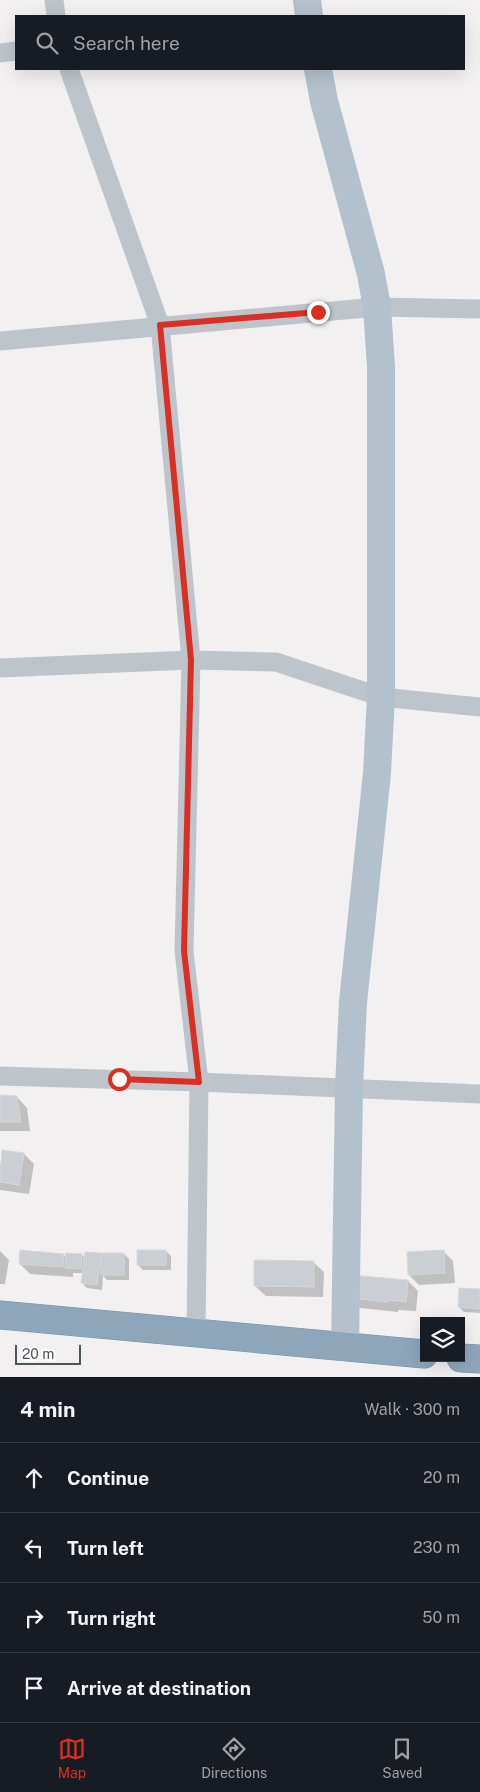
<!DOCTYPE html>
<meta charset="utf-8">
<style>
:root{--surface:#171b24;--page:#242831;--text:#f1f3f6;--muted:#9ea1a6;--line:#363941;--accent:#d93025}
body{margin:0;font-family:"Public Sans",sans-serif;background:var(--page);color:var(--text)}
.controls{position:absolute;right:15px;bottom:15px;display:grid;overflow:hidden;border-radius:0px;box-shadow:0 5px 20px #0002}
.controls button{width:45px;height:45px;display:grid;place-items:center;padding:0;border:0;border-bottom:1px solid var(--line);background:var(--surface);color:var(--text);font:25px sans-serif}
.scale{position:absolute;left:15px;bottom:12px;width:66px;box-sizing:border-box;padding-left:5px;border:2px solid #4a555c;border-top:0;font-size:14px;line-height:18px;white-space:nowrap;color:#4a555c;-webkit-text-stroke:4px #fff;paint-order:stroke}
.stop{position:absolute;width:15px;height:15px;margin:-11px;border:4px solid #d93025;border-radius:50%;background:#fff}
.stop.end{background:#d93025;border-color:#fff;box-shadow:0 1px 5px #0008}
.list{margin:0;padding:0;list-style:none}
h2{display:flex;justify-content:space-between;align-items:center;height:65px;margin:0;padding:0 20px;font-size:21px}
h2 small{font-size:16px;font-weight:400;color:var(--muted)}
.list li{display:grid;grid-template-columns:32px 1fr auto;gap:15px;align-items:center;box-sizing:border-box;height:70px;padding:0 20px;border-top:1px solid var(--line)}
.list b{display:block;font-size:19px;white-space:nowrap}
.list em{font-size:16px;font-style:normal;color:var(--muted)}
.icon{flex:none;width:28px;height:28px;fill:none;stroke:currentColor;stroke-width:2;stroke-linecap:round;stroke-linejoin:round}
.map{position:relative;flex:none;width:480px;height:1377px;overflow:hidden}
.search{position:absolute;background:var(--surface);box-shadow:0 5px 20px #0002;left:15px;right:15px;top:15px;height:55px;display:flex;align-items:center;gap:12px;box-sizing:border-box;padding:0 18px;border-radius:0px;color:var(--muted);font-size:19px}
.sheet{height:345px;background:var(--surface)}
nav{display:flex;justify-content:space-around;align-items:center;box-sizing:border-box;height:70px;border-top:1px solid var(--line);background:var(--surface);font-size:14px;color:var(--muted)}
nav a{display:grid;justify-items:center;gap:2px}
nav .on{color:var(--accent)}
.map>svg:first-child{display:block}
</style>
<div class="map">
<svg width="480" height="1377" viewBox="0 0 480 1377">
<rect width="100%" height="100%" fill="#f2f0f0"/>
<g fill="#0003">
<polygon points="0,1097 17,1097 27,1108 30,1131 0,1131"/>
<polygon points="3,1151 24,1154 34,1164 29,1194 0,1190 0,1167"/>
<polygon points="0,1251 9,1260 5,1284 0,1284"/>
<polygon points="166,1251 171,1256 171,1270 143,1270 138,1265"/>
<polygon points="443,1251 453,1261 455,1283 419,1285 409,1275"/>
<polygon points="86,1253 124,1254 129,1259 129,1280 107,1280 103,1276 102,1290 87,1288 82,1283 84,1273 73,1273 73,1277 30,1274 20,1264 63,1255 67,1258 82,1255 86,1259"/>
<polygon points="313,1262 324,1272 323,1297 266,1296 255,1286"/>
<polygon points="408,1281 418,1291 416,1311 398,1310 398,1312 360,1308 349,1298"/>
<polygon points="480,1290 480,1313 464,1312 459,1307"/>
</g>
<g fill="#cbced2" stroke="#d5d7db">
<polygon points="0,1095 17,1096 21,1122 0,1122"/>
<polygon points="2,1150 24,1153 19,1185 0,1182"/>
<polygon points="20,1250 64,1254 63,1267 19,1264"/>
<rect x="137" y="1250" width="29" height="15"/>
<polygon points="444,1250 445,1273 408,1275 407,1252"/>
<polygon points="85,1252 101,1253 97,1285 81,1283"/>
<polygon points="66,1253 82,1254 81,1269 65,1268"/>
<rect x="101" y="1253" width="23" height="22"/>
<polygon points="254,1260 314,1261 314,1287 254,1286"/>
<polygon points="350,1275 408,1280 406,1302 388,1300 388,1302 348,1298"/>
<polygon points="459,1288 480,1289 480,1309 458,1307"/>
</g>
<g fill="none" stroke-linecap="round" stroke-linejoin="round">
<g stroke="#7891a5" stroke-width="29">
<g id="highway">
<polyline points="0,1315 424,1354"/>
<polyline points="461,1358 480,1359"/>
</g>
</g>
<g stroke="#bdc5cb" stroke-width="19">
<polyline points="54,0 56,16"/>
<polyline points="0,53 16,51"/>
<polyline points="69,69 160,325 191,660 184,951 199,1082 196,1333"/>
<polyline points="0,341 377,307 480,309"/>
<polyline points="0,668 191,660 276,662 381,697 480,707"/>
<polyline points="0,1076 199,1082 480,1094"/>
</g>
<g stroke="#b3c1cc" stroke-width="28">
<polyline points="307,0 309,16"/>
<polyline points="318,69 324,101 371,274 377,307 381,367 381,697 377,773 353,1002 349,1088 345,1347"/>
</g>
<use href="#highway" stroke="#8da6ba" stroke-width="28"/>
</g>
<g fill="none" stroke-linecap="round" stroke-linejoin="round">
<polyline stroke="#d93025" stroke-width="6" points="119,1079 199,1082 184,951 191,660 160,325 318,312"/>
</g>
</svg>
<div class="controls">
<button><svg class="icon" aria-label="layers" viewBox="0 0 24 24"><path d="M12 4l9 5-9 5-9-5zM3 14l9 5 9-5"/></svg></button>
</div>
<div class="scale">20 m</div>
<div class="stop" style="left:119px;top:1079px"></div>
<div class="stop end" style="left:318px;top:312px"></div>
<div class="search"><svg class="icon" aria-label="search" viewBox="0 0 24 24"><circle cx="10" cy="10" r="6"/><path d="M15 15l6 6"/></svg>Search here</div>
</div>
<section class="sheet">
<h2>4 min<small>Walk · 300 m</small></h2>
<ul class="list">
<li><svg class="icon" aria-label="ahead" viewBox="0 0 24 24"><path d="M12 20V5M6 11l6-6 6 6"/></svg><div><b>Continue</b></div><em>20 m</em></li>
<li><svg class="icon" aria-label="left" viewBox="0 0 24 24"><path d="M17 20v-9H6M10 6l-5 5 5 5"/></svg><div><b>Turn left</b></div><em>230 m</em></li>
<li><svg class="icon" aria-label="right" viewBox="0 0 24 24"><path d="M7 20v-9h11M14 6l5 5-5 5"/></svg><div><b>Turn right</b></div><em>50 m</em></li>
<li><svg class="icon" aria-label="arrive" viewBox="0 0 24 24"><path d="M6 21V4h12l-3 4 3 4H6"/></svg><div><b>Arrive at destination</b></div></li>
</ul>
</section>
<nav>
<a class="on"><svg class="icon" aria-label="map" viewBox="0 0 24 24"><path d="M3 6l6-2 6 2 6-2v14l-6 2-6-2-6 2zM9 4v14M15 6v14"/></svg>Map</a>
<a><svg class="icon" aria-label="directions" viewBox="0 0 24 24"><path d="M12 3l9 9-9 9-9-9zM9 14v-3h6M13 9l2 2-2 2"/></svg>Directions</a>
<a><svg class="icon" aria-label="saved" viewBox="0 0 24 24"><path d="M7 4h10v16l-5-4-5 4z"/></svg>Saved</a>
</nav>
